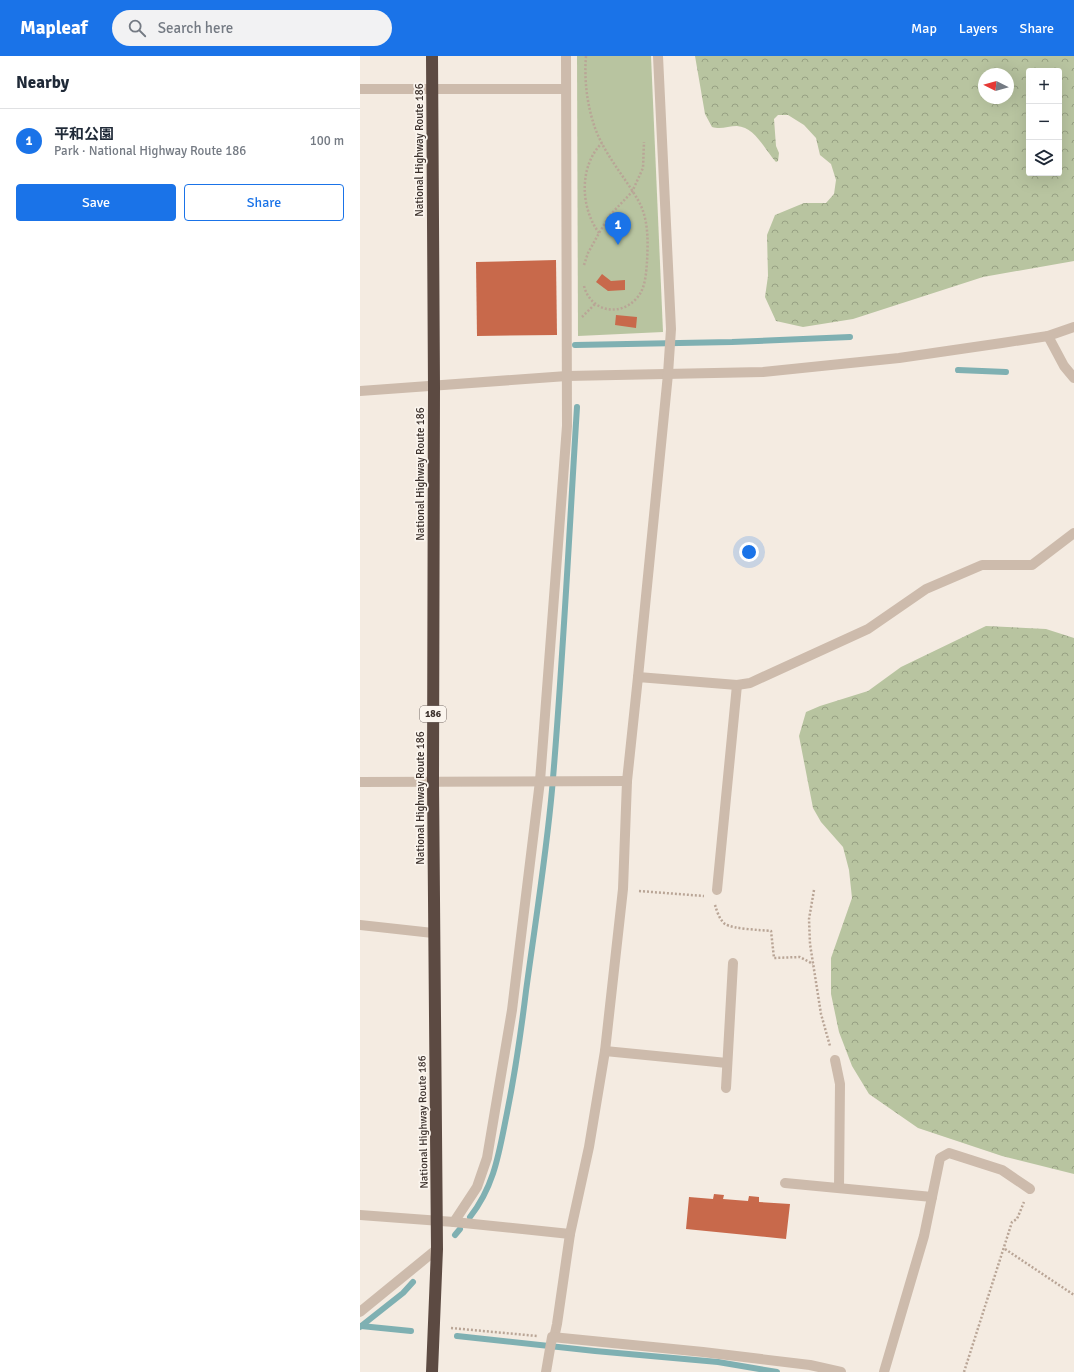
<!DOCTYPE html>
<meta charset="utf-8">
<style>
:root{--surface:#fff;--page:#f2f2f3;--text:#1f2937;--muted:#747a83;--line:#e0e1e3;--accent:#1a73e8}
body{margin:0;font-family:Signika,"Noto Sans JP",sans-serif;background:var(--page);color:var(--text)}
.controls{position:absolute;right:12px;top:12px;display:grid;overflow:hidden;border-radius:4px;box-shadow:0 4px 16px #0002}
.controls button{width:36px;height:36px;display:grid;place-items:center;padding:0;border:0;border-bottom:1px solid var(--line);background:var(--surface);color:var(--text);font:20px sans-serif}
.compass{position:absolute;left:618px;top:12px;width:36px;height:36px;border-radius:50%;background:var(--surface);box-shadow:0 4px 16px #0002;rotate:275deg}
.you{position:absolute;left:389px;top:496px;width:14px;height:14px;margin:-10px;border:3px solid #fff;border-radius:50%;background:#1a73e8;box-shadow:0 0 0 6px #1a73e833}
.badge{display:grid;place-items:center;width:26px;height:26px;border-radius:50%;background:var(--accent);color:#fff;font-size:13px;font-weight:700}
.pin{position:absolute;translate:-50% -33px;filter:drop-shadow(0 1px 2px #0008)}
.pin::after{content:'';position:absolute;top:21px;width:14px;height:12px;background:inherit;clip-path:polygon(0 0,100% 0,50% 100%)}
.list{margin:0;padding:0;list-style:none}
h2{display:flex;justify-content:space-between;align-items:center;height:52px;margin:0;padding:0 16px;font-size:17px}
h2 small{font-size:13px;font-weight:400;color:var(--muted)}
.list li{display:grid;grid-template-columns:26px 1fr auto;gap:12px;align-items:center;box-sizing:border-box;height:64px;padding:0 16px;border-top:1px solid var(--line)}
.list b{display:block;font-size:15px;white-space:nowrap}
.list p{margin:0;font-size:13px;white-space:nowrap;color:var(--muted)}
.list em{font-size:13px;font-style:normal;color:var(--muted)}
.actions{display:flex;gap:8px;padding:12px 16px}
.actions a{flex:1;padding:9px 0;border:1px solid var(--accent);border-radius:4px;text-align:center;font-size:14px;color:var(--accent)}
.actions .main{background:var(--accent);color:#fff}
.icon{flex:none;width:22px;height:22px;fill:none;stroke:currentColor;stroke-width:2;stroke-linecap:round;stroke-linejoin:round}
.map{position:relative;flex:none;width:714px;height:1316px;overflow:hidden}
header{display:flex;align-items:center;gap:24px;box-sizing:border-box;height:56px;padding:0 20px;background:var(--accent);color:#fff}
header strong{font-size:19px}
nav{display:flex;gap:22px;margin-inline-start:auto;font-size:14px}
.search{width:280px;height:36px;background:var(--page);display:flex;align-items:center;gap:10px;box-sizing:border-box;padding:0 14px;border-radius:22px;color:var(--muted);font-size:15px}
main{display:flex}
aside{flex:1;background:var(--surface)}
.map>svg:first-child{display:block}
</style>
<header>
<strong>Mapleaf</strong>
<div class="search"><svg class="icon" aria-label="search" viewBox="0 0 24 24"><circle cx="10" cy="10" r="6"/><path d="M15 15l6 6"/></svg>Search here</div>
<nav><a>Map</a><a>Layers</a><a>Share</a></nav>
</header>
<main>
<aside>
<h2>Nearby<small></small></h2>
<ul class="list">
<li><span class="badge">1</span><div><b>平和公園</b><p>Park · National Highway Route 186</p></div><em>100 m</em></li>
</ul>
<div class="actions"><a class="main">Save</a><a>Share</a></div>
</aside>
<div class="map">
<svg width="714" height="1316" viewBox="0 0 714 1316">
<defs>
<pattern id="forest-crowns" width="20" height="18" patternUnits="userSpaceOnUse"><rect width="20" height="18" fill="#b8c4a0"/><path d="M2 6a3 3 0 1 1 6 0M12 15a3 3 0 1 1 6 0" fill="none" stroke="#97a083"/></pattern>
</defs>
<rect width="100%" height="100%" fill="#f4ebe1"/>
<g fill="url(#forest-crowns)" fill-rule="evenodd">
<path d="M335,0H714V205L623,221L493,263L443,271L416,265L405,241L408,220L407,179L415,159L444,147H466L474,138L476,124L471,108L460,99L456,82L444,69L428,59H418L414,63L416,90L419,97L418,105L416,106C405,94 395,71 377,70C368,70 361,74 352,71L345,58ZM669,15H699V117H669ZM624,18H648V42H624Z"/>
<polygon points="626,570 686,573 714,582 714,1118 642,1100 558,1072 509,1038 492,1010 479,976 471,938 471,902 492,842 489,814 483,791 461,766 453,752 439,680 446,656 460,650 508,635 541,611"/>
</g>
<polygon fill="#b8c4a0" points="217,0 291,0 303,276 218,280"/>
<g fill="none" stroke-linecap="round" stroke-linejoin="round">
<g stroke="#7fb0b2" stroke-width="6">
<polyline points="215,289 372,286 490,281"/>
<polyline points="598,314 646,316"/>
<path d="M110,1161C135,1129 139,1096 147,1057C155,1017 161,976 166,935C175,868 186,801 192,734C203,607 209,479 217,351"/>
<polyline points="95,1179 100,1173"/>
<polyline points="1,1270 51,1275"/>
<polyline points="0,1271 43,1237 53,1226"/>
<polyline points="97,1280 235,1295 358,1306 417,1316"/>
</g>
</g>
<g fill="#c8694b">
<polygon points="196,204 197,279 117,280 116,206"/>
<polygon points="242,218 251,225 265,224 265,234 248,235 236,226"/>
<polygon points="256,259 277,261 276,272 255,269"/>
<polygon points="354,1138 364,1139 363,1143 388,1145 389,1140 399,1141 399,1146 430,1148 426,1183 326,1173 329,1141 353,1143"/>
</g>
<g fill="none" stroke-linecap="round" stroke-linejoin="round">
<g stroke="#b9a596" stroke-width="2.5" stroke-dasharray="2 2" stroke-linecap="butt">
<path d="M239,177C220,151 219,110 242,87"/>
<polyline points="224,209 228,197 239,177 250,159 272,136 283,112 284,86"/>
<path d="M224,230C230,254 258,262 276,243C285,234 286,219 287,206C288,186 289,163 278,144C264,120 245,99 235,72C227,49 224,24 226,0"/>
<polyline points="222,261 235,248"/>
<polyline points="454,834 449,863 450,888 461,958 470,990"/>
<polyline points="279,835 344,840"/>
<path d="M355,849C357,855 359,863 365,868C373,873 401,874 411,875L414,902L440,901L453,908"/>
<polyline points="645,1193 714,1239"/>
<polyline points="91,1272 177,1280"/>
<polyline points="604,1316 652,1166 657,1163 664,1146"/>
</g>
<g stroke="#cdbbac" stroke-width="10">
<polyline points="0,33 206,33"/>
<polyline points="688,280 704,310 714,322"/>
<polyline points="0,335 207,320 403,316 539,302 642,287 688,280 714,271"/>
<polyline points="278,621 308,318 311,273 298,0"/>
<polyline points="0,726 267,725"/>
<polyline points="357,834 377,629"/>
<polyline points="0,869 73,877"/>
<polyline points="245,995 367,1007"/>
<polyline points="475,1004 480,1028 479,1131"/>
<polyline points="366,1032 373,907"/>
<polyline points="425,1127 572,1141"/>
<polyline points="0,1159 94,1166 210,1178 197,1268 194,1282"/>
<polyline points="94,1166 117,1131 127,1102 152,954 180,725 207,370 206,0"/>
<polyline points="210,1178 229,1091 245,995 263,833 267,725 278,621 377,629 390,627 508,573 566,533 622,509 672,509 714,477"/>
<polyline points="0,1256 77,1193"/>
<polyline points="186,1316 192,1281 343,1296 450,1309 481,1316"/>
<polyline points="524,1316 564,1180 580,1102 589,1097 642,1114 670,1133"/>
</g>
<polyline stroke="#5c4a42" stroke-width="12" points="72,0 74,331 73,726 77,1193 72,1316"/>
</g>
<g text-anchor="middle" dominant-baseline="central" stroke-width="3.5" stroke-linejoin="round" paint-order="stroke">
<rect fill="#fbf5ee" stroke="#756b66" stroke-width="1" x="60" y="650" width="26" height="16" rx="3"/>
<g font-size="10" font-weight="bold" fill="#3b302b">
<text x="73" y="658">186</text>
</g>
<g font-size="11" fill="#3b302b" stroke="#fbf5ee">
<text transform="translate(59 94) rotate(-90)">National Highway Route 186</text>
<text transform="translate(60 418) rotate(-90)">National Highway Route 186</text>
<text transform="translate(60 742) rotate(-90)">National Highway Route 186</text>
<text transform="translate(63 1066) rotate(-91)">National Highway Route 186</text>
</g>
</g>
</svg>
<div class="controls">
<button>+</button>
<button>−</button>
<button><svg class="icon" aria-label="layers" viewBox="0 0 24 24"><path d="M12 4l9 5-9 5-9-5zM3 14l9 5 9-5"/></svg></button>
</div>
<svg class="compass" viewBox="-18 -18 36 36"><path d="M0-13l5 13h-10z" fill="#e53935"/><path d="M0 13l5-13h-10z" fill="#747a83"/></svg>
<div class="you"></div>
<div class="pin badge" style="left:258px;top:189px">1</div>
</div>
</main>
